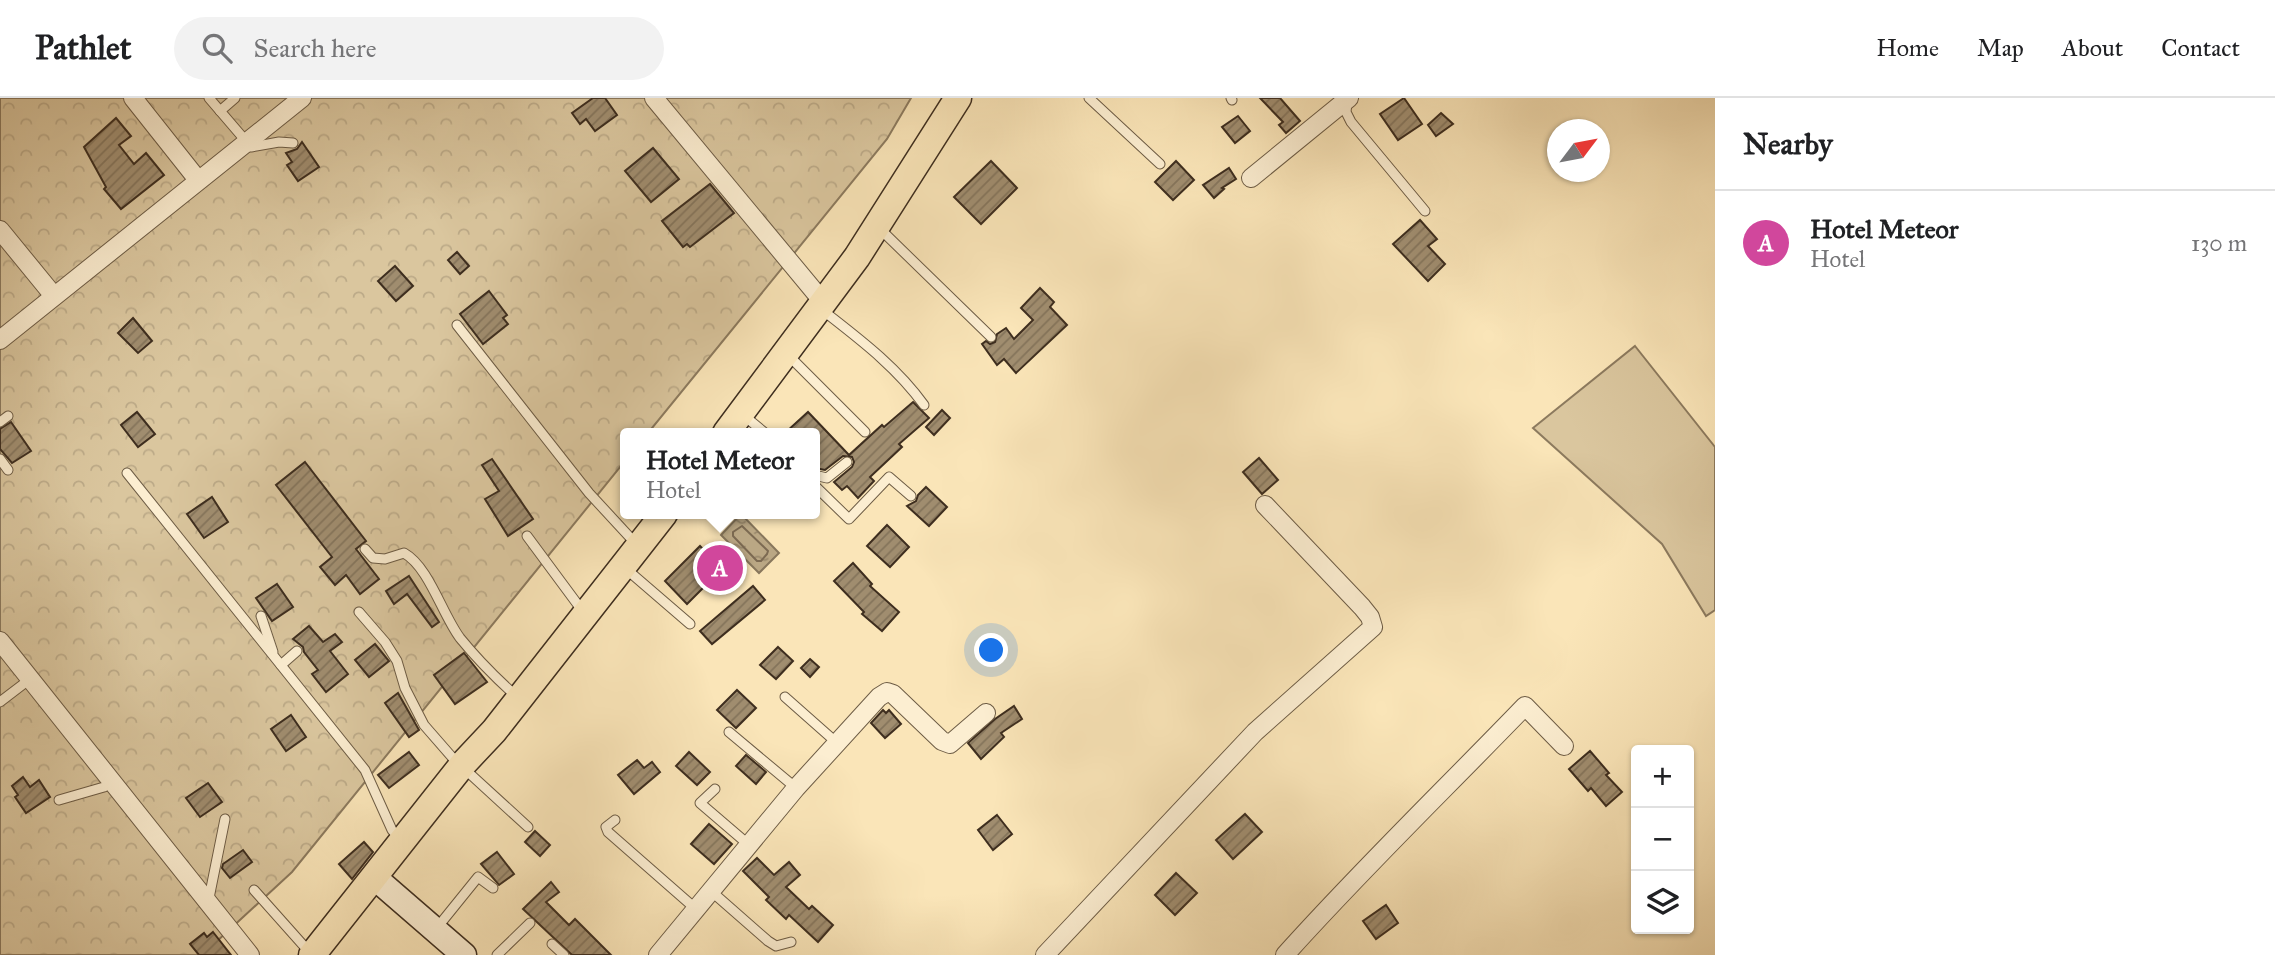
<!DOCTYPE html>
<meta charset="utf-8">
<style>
:root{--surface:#fff;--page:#f2f2f2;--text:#202124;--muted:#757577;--line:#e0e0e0;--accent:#ea580c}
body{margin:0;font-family:"IM FELL Great Primer",serif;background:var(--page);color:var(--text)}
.controls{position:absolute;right:21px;bottom:21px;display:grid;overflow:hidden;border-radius:7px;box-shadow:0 2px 5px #0004}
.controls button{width:63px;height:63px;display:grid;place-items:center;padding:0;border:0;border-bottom:2px solid var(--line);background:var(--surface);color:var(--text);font:35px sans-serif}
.compass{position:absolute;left:1547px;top:21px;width:63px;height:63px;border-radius:50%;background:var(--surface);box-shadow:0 2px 5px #0004;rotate:58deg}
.you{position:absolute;left:992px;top:553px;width:24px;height:24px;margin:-18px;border:5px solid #fff;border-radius:50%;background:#1a73e8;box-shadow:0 0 0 10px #1a73e833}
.badge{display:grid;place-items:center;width:46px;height:46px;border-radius:50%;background:var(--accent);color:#fff;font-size:23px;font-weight:700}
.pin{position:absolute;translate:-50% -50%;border:4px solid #fff;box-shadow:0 2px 7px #0006}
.popup{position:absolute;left:620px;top:330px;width:200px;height:91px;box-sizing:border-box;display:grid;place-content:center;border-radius:7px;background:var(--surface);filter:drop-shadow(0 2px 5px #0005);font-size:23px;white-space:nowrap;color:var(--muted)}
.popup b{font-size:26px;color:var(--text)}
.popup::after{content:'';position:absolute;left:50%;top:100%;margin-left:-14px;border:14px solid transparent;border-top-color:var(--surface)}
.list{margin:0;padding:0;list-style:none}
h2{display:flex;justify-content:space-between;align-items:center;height:91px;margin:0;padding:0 28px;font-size:30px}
h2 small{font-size:23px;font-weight:400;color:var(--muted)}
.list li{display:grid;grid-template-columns:46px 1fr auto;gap:21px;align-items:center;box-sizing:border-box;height:105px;padding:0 28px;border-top:2px solid var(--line)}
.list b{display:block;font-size:26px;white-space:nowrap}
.list p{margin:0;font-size:23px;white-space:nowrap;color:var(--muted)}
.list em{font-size:23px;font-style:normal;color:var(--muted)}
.icon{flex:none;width:38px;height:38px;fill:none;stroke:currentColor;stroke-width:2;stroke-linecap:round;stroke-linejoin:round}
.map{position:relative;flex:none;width:1715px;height:857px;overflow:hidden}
header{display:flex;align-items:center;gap:42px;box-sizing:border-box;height:98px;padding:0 35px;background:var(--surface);border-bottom:2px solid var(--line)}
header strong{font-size:33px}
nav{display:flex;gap:38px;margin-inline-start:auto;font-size:24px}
.search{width:490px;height:63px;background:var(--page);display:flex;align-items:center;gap:18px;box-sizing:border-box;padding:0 24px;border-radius:38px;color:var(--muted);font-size:26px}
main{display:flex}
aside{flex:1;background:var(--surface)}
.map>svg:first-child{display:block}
</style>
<header>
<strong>Pathlet</strong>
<div class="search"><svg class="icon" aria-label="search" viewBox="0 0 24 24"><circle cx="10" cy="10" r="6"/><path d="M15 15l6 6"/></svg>Search here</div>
<nav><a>Home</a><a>Map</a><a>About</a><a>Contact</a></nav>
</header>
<main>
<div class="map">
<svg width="1715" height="857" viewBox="0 0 1715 857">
<defs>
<pattern id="park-crowns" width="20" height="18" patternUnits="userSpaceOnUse" patternTransform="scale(1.75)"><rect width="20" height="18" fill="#dac69e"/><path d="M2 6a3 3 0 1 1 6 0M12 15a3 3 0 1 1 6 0" fill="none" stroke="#bcaa88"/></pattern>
<pattern id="water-ripples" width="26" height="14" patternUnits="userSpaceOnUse" patternTransform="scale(1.75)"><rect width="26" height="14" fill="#baa784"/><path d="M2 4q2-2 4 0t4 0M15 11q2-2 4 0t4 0" fill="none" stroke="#99886b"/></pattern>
<pattern id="building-hatch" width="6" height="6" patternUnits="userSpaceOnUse" patternTransform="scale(1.75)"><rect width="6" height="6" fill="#a08d6f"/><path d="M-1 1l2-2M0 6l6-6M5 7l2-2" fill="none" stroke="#84745b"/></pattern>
</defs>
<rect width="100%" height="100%" fill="#fae5b8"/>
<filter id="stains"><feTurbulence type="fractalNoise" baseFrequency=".00286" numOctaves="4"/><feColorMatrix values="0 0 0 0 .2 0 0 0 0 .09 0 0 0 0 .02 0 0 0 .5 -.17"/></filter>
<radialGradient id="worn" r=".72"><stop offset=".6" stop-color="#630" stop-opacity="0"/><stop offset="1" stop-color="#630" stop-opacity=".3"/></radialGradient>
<polygon fill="#dac69e" stroke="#8c7a5e" stroke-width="2" points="1635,248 1715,349 1715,512 1706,518 1662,446 1533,330"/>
<polygon fill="url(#park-crowns)" stroke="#8c7a5e" stroke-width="2" points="0,0 911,0 887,41 648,335 626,335 625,363 292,774 202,857 0,857"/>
<polygon fill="url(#water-ripples)" stroke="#88775c" stroke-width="2" points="741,416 779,455 759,475 721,437"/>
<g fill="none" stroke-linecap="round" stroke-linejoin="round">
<polygon stroke="#7c6a52" stroke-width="2" points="742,428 768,453 767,456 761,463 757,463 733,438 733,434"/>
</g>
<g fill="url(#building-hatch)" stroke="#3e2e1f" stroke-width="2">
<polygon points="593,0 605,0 617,17 595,33 586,21 580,26 572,15"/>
<polygon points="1260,0 1280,0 1300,23 1286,35 1279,27 1283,24"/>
<polygon points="1404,0 1422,26 1398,42 1380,16"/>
<polygon points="1441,15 1453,26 1436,38 1428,27"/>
<polygon points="1238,18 1250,33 1235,45 1222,29"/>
<polygon points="116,20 131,38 119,47 134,66 146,55 164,77 121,111 104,91 106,89 84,49"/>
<polygon points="302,44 319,69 298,83 287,67 292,64 286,55 297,51"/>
<polygon points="653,50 679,81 651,104 625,73"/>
<polygon points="991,63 1017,90 981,126 954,99"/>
<polygon points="1176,63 1194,82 1173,102 1155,84"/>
<polygon points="1229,70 1236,81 1222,90 1224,91 1214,100 1203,87"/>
<polygon points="710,86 734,115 690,149 687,146 683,149 662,123"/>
<polygon points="1420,122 1437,141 1428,148 1445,166 1428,183 1393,146"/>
<polygon points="457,154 469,168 460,176 448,162"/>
<polygon points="395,168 413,188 396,203 378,183"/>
<polygon points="1040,190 1054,204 1050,209 1067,227 1016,275 1004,261 997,267 982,246 986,243 990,246 995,244 997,236 1006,230 1014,241 1033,222 1021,210"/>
<polygon points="489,193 507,217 503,220 508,226 483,246 460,216"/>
<polygon points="133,220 152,243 138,255 118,235"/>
<polygon points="913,304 929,320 899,346 902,349 870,379 874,383 858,400 847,388 842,392 834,384 852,369 854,364 852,359 843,358 825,372 815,370 815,335 785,335 808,314 849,357 882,327 884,329"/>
<polygon points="942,312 950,320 934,337 926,329"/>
<polygon points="137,314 155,336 138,349 121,327"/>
<polygon points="11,324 31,353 12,365 0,351 0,331"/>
<polygon points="1259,360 1278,382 1262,396 1243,374"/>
<polygon points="492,361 533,421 508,438 485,401 499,393 482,367"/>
<polygon points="305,364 366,443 356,451 379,481 360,496 346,477 335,487 320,469 332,459 276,387"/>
<polygon points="926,389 947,409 929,428 907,408 916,403 918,397"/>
<polygon points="212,399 228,424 204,440 187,416"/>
<polygon points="887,427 909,449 890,469 867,448"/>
<polygon points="700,448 722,471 687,506 665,483"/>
<polygon points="853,465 872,486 870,488 899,514 882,533 862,516 864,514 834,483"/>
<polygon points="409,478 439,524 432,529 407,496 394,506 386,493"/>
<polygon points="277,486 293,509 272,523 256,500"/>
<polygon points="753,488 765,502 712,546 700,533"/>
<polygon points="309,528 323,544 335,536 342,544 330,553 348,576 326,594 312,576 318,572 304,554 303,549 293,541"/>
<polygon points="375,546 389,563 369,579 355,562"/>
<polygon points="778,549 793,563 776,581 760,567"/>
<polygon points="464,555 487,584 455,606 434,577"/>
<polygon points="810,561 819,569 810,579 801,570"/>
<polygon points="737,592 756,610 736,630 717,612"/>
<polygon points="398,595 419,632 409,639 385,605"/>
<polygon points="1014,608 1022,621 1001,635 1004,639 981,661 968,645 995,621"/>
<polygon points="883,612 886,615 889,612 901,626 885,640 871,625"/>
<polygon points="291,617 306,639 286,653 271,631"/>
<polygon points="1590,653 1609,675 1606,677 1622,694 1606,708 1591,690 1588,693 1569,671"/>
<polygon points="409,654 419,667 389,690 378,677"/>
<polygon points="689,654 710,674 697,687 676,668"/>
<polygon points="746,657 766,674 756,686 736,668"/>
<polygon points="637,662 644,670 652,664 660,674 634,696 618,677"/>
<polygon points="23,679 30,689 39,682 50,699 26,715 15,699 18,697 12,688"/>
<polygon points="208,685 222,704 200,719 186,700"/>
<polygon points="1245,716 1262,734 1233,761 1216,742"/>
<polygon points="997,717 1012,736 993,752 978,732"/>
<polygon points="709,726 732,746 714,766 691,746"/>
<polygon points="535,733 550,747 540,758 525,744"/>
<polygon points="364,744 373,754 352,781 339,766"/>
<polygon points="243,752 252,764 230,780 222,770 223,766"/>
<polygon points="497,754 514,776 499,787 481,766"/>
<polygon points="757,760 774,777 789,764 800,777 786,789 809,811 812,808 833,827 818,844 789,817 786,821 766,802 769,799 743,773"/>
<polygon points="1176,775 1197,795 1175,817 1155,797"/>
<polygon points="551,784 559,794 546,804 569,827 575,821 611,857 572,857 523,811"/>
<polygon points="1386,807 1398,825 1376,841 1363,823"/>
<polygon points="213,834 231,857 199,857 190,846 204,835 207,839"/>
</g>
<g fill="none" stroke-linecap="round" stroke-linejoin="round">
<g stroke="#6d5c45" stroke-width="11">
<g id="lane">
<polyline points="209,0 251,49 279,44 293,45"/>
<polyline points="1089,0 1160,66"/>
<polyline points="1231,0 1232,2"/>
<polyline points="1347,5 1346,14 1351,24 1425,113"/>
<polyline points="220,13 235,0"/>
<polyline points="878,129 991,239"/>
<path d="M821,211C858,240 896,268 924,307"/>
<polyline points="457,227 589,395 637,447"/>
<polyline points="787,256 865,334"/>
<polyline points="742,316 765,335"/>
<polyline points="0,324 8,318"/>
<polyline points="0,361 8,372"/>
<polyline points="127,375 365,672 392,732 401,742"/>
<polyline points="814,377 827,380 847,364"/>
<polyline points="814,387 849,421 889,379 911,398"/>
<polyline points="527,438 584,515"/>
<path d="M365,451L373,460L385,461L404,455C429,469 442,516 460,540C477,561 497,581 517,599"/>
<polyline points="625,470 690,526"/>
<polyline points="359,514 385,544 397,563 405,590 424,627 458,666"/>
<polyline points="261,518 273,554"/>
<polyline points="281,567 297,553"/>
<polyline points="785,599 837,645"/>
<polyline points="0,604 30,581"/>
<polyline points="729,634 796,690"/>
<polyline points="469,675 528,729"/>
<polyline points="715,691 700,705 749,747"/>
<polyline points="59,702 104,689 111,684"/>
<polyline points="615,722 606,729 608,734 697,812"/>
<polyline points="254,792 311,856"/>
<polyline points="711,793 768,843 776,848 791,844"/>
<polyline points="208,805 225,721"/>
<polyline points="436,831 478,779 493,790"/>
<polyline points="552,846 564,857"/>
<polyline points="497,857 530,825"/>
</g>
</g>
<g stroke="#6d5c45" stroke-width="20">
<g id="street">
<polyline points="133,0 198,82"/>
<polyline points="654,0 824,205"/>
<polyline points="1251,80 1349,0"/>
<polyline points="0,132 54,198"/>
<polyline points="0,242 302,0"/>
<polyline points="0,543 250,857"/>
<polyline points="658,857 796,690 879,599 887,594 893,596 942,643 950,646 986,615"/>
<polyline points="1045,857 1255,634 1373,529 1370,519 1362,509 1265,407"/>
<path d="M1285,857C1362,771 1445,691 1525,608L1564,648"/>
</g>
</g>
<g stroke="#3e2e1f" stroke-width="27">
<polyline id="secondary" points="374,779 464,857"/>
</g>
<g stroke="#3e2e1f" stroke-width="29">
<g id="primary">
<polyline points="726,335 857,159 958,0"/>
<polyline points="312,857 463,666 494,633 664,416"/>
</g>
</g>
<use href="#lane" stroke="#fceed1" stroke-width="9"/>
<use href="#street" stroke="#fceed1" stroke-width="18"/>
<use href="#secondary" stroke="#fceed1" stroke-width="24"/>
<use href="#primary" stroke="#fae5b8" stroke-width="26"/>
</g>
<rect width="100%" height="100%" filter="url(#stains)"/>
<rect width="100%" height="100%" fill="url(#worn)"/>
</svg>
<div class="controls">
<button>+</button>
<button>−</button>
<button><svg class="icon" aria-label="layers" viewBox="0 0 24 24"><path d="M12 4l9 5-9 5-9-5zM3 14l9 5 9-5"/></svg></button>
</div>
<svg class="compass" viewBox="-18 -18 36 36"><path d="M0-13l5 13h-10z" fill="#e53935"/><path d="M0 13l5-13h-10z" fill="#757577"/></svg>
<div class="you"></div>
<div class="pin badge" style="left:720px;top:470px;background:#d1479c">A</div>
<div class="popup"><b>Hotel Meteor</b>Hotel</div>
</div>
<aside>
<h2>Nearby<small></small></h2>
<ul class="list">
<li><span class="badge" style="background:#d1479c">A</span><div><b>Hotel Meteor</b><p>Hotel</p></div><em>130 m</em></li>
</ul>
</aside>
</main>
